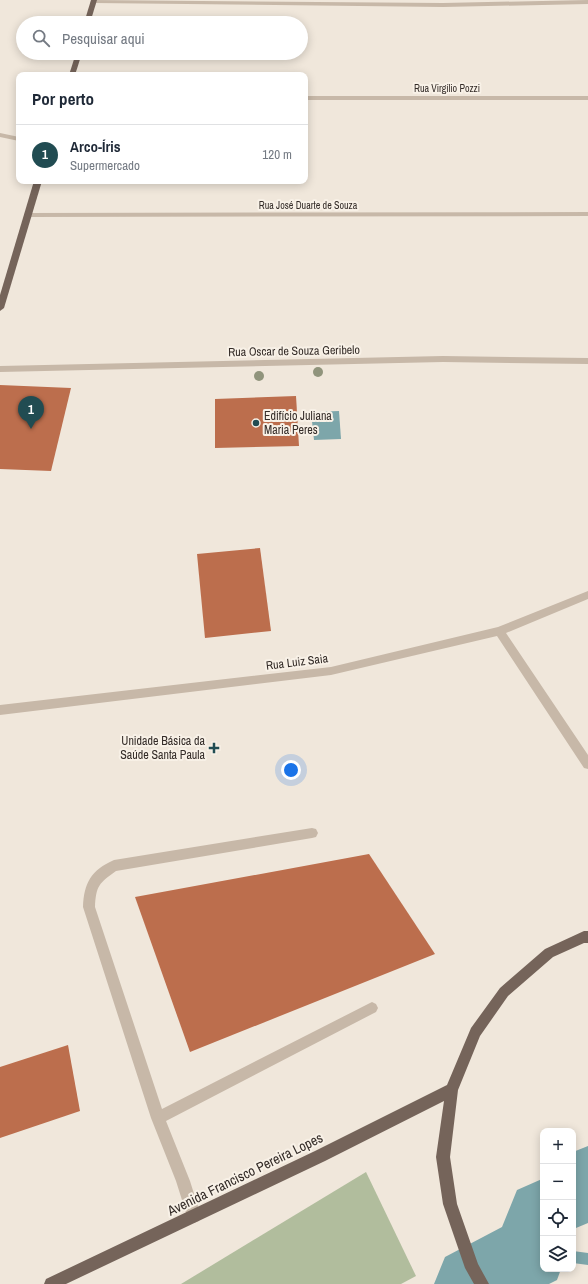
<!DOCTYPE html>
<html lang="pt">
<meta charset="utf-8">
<style>
:root{--surface:#fff;--page:#f2f2f3;--text:#1f2937;--muted:#747a83;--line:#e0e1e3;--accent:#214c52}
body{margin:0;font-family:"Archivo Narrow",sans-serif;background:var(--page);color:var(--text)}
.controls{position:absolute;right:12px;bottom:12px;display:grid;overflow:hidden;border-radius:8px;box-shadow:0 2px 10px #0003}
.controls button{width:36px;height:36px;display:grid;place-items:center;padding:0;border:0;border-bottom:1px solid var(--line);background:var(--surface);color:var(--text);font:20px sans-serif}
.you{position:absolute;left:291px;top:770px;width:14px;height:14px;margin:-10px;border:3px solid #fff;border-radius:50%;background:#1a73e8;box-shadow:0 0 0 6px #1a73e833}
.badge{display:grid;place-items:center;width:26px;height:26px;border-radius:50%;background:var(--accent);color:#fff;font-size:13px;font-weight:700}
.pin{position:absolute;translate:-50% -33px;filter:drop-shadow(0 1px 2px #0008)}
.pin::after{content:'';position:absolute;top:21px;width:14px;height:12px;background:inherit;clip-path:polygon(0 0,100% 0,50% 100%)}
.list{margin:0;padding:0;list-style:none}
h2{display:flex;justify-content:space-between;align-items:center;height:52px;margin:0;padding:0 16px;font-size:17px}
h2 small{font-size:13px;font-weight:400;color:var(--muted)}
.list li{display:grid;grid-template-columns:26px 1fr auto;gap:12px;align-items:center;box-sizing:border-box;height:60px;padding:0 16px;border-top:1px solid var(--line)}
.list b{display:block;font-size:15px;white-space:nowrap}
.list p{margin:0;font-size:13px;white-space:nowrap;color:var(--muted)}
.list em{font-size:13px;font-style:normal;color:var(--muted)}
.icon{flex:none;width:22px;height:22px;fill:none;stroke:currentColor;stroke-width:2;stroke-linecap:round;stroke-linejoin:round}
.map{position:relative;flex:none;width:588px;height:1284px;overflow:hidden}
.search{position:absolute;background:var(--surface);box-shadow:0 2px 10px #0003;left:16px;top:16px;width:292px;height:44px;display:flex;align-items:center;gap:10px;box-sizing:border-box;padding:0 14px;border-radius:22px;color:var(--muted);font-size:15px}
.panel{position:absolute;background:var(--surface);box-shadow:0 2px 10px #0003;left:16px;top:72px;width:292px;height:112px;border-radius:8px}
.map>svg:first-child{display:block}
</style>
<div class="map">
<svg width="588" height="1284" viewBox="0 0 588 1284">
<rect width="100%" height="100%" fill="#f0e7db"/>
<polygon fill="#b1bd9d" points="366,1172 416,1276 401,1284 181,1284"/>
<polygon fill="#7da6aa" points="339,411 341,439 314,440 311,412"/>
<g fill="none" stroke-linecap="round" stroke-linejoin="round">
<g fill="#7da6aa" fill-rule="evenodd">
<polygon points="530,1247 543,1249 543,1261 526,1257 524,1253 526,1249"/>
<polygon points="573,1251 588,1253 588,1265 573,1263"/>
</g>
<g fill="#7da6aa" fill-rule="evenodd">
<polygon points="588,1146 588,1223 576,1228 573,1237 573,1152"/>
<polygon points="543,1177 543,1269 561,1269 557,1280 549,1284 434,1284 445,1257 502,1227 517,1190 542,1179"/>
</g>
</g>
<g fill="#bc6e4d">
<polygon points="0,385 71,388 51,471 0,469"/>
<polygon points="296,396 299,446 215,448 215,399"/>
<polygon points="260,548 271,631 205,638 197,554"/>
<polygon points="369,854 435,954 190,1052 135,897"/>
<polygon points="68,1045 80,1111 0,1138 0,1067"/>
</g>
<g fill="none" stroke-linecap="round" stroke-linejoin="round">
<path fill="#c7b8a8" fill-rule="evenodd" d="M312,828L316,829L318,833L316,837L312,838L116,871C99,883 96,886 95,907L162,1109L368,1004L372,1002L376,1004L378,1008L376,1012L166,1121L190,1181L201,1216L199,1221L194,1223L189,1221L187,1216L176,1181L151,1118L83,907C84,883 91,870 114,860Z"/>
<g fill="#c7b8a8" fill-rule="evenodd">
<polygon points="92,0 443,3 588,0 588,4 443,7 94,3 92,2"/>
<rect x="305" y="96" width="283" height="4"/>
<polygon points="0,133 19,137 19,141 0,137"/>
<polygon points="588,212 588,216 28,217 24,215 28,213"/>
<polygon points="443,356 588,358 588,364 443,362 0,372 0,366"/>
<polygon points="588,591 588,599 506,633 588,755 588,769 584,768 497,636 331,675 0,715 0,705 331,667 498,627"/>
</g>
<g fill="#75645a" fill-rule="evenodd">
<polygon points="91,0 97,0 90,23 84,23"/>
<polygon points="76,53 82,53 75,75 69,75"/>
<polygon points="34,181 42,181 4,308 0,311 0,295"/>
<polygon points="584,931 588,931 588,943 584,943 553,957 508,996 480,1036 458,1090 450,1157 457,1204 478,1264 489,1284 474,1284 465,1268 443,1204 436,1157 444,1101 325,1161 66,1284 44,1284 46,1279 315,1151 447,1085 471,1028 500,988 545,949"/>
</g>
</g>
<g fill="#90947c">
<circle cx="318" cy="372" r="5"/>
<circle cx="259" cy="376" r="5"/>
</g>
<g fill="#214c52" stroke="#f8f1e7" stroke-width="1.5">
<circle cx="256" cy="423" r="4"/>
<path d="M212 742h4v4h4v4h-4v4h-4v-4h-4v-4h4z"/>
</g>
<g text-anchor="middle" dominant-baseline="central" stroke-width="4" stroke-linejoin="round" paint-order="stroke">
<g font-size="10" fill="#342c28" stroke="#f8f1e7">
<text x="447" y="88">Rua Virgílio Pozzi</text>
<text x="308" y="205">Rua José Duarte de Souza</text>
</g>
<g font-size="12" fill="#342c28" stroke="#f8f1e7">
<text transform="translate(294 351) rotate(-1)">Rua Oscar de Souza Geribelo</text>
<text transform="translate(297 662) rotate(-7)">Rua Luiz Saia</text>
</g>
<g font-size="12" fill="#342c28" stroke="#f8f1e7" text-anchor="start">
<text x="264" y="416">Edifício Juliana<tspan x="264" dy="14">Maria Peres</tspan></text>
<text x="205" y="741" text-anchor="end">Unidade Básica da<tspan x="205" dy="14">Saúde Santa Paula</tspan></text>
</g>
<g font-size="14" fill="#342c28" stroke="#f8f1e7">
<text transform="translate(245 1174) rotate(-26)">Avenida Francisco Pereira Lopes</text>
</g>
</g>
</svg>
<div class="controls">
<button>+</button>
<button>−</button>
<button><svg class="icon" aria-label="locate" viewBox="0 0 24 24"><circle cx="12" cy="12" r="6"/><path d="M12 2v4M12 18v4M2 12h4M18 12h4"/></svg></button>
<button><svg class="icon" aria-label="layers" viewBox="0 0 24 24"><path d="M12 4l9 5-9 5-9-5zM3 14l9 5 9-5"/></svg></button>
</div>
<div class="you"></div>
<div class="pin badge" style="left:31px;top:429px">1</div>
<div class="search"><svg class="icon" aria-label="search" viewBox="0 0 24 24"><circle cx="10" cy="10" r="6"/><path d="M15 15l6 6"/></svg>Pesquisar aqui</div>
<section class="panel">
<h2>Por perto<small></small></h2>
<ul class="list">
<li><span class="badge">1</span><div><b>Arco-Íris</b><p>Supermercado</p></div><em>120 m</em></li>
</ul>
</section>
</div>
